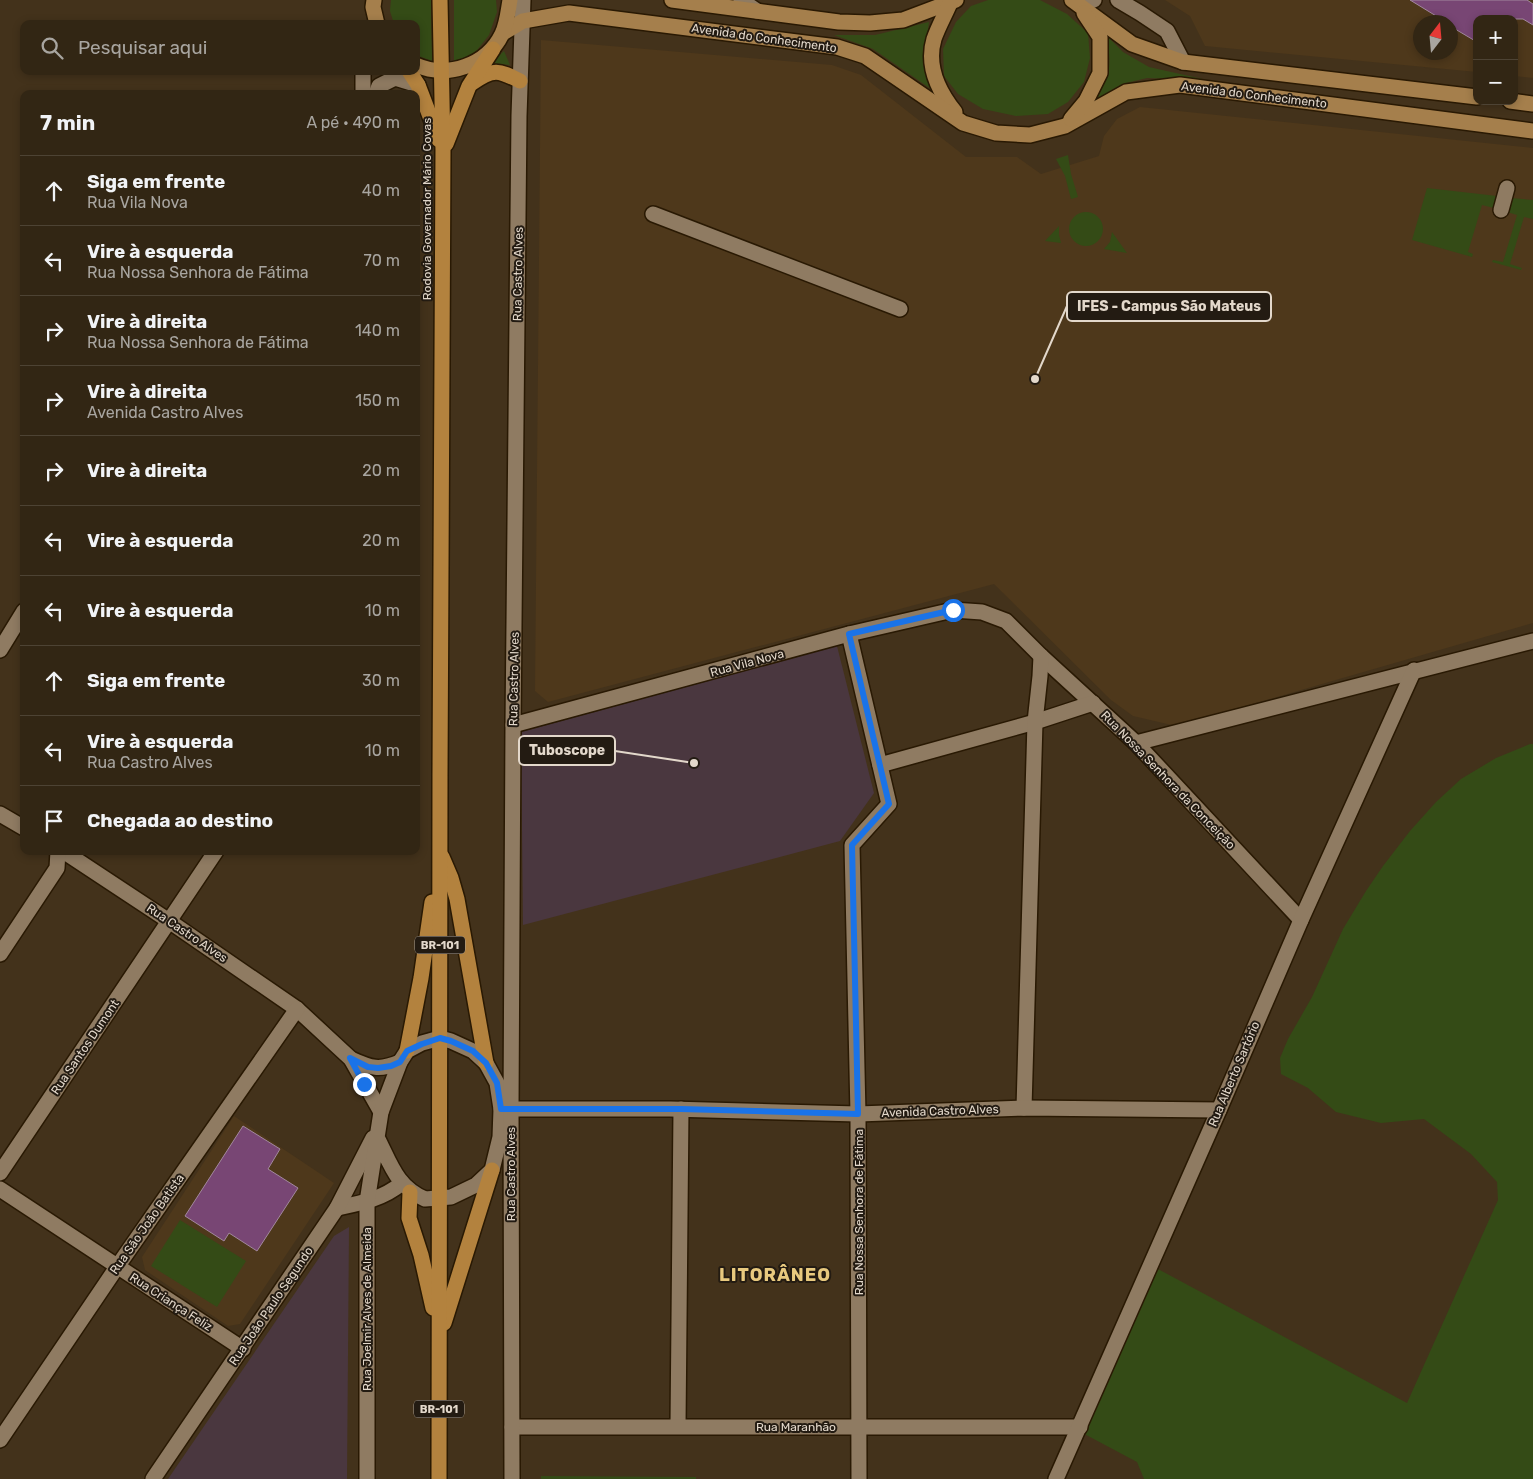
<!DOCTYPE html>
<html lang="pt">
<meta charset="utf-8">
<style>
:root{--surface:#322614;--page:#3a2e1d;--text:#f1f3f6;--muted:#a8a5a0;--line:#4d4334}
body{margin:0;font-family:Rubik,sans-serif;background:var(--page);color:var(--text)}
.controls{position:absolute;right:15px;top:15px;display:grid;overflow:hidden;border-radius:10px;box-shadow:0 2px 8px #0003}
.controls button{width:45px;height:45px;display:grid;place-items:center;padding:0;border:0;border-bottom:1px solid var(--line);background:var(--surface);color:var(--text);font:25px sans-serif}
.compass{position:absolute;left:1413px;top:15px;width:45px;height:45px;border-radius:50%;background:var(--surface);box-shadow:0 2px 8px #0003;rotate:16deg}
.stop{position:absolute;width:15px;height:15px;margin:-11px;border:4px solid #1a73e8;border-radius:50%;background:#fff}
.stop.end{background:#1a73e8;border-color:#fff;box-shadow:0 1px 5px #0008}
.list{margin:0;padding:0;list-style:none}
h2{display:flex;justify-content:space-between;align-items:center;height:65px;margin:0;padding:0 20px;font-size:21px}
h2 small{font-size:16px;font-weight:400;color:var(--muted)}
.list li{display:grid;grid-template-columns:32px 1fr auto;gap:15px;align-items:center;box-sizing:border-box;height:70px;padding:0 20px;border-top:1px solid var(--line)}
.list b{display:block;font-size:19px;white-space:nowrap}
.list p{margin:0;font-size:16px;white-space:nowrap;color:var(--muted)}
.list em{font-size:16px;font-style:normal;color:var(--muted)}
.icon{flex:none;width:28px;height:28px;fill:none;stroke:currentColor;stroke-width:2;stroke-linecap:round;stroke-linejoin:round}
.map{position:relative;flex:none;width:1533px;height:1479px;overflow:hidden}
.search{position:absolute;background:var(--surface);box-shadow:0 2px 8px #0003;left:20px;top:20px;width:400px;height:55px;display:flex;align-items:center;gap:12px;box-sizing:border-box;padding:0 18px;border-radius:10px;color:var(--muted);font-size:19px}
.panel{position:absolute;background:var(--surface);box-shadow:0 2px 8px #0003;left:20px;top:90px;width:400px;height:765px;border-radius:10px}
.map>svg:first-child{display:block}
</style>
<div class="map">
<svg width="1533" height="1479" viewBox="0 0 1533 1479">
<rect width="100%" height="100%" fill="#43321b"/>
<g fill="#4e381b" fill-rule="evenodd">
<path d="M1165,0H1533V78L1514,76V19H1477V72L1205,46L1190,16ZM1420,22H1450V52H1420Z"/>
<polygon points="541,40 832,65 861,75 966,157 1017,157 1041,174 1099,156 1104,136 1117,119 1140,107 1533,148 1533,623 1176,726 1133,716 1111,700 994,584 548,702 535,691"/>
<polygon points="234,1116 334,1183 240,1324 228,1326 145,1270 142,1257"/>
</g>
<g fill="#4a373f">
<polygon points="837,646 874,793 840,841 523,925 521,732"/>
<polygon points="349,1227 347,1479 168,1479 334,1236"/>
</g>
<g fill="#344b16">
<polygon points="391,0 431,0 432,61 416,55 416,24 394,24 390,11"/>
<polygon points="454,0 496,0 497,12 489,35 474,54 454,62"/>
<polygon points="988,0 1040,0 1067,14 1088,33 1090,58 1084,82 1068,102 1048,114 1016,116 983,109 958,94 944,76 943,49 956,22 971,6"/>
<polygon points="929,22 923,65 934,91 873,49 834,35 875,35"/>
<path d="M1106,35L1123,52L1149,67L1207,80L1147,78L1122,84L1097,99C1111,71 1112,66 1106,35Z"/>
<polygon points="504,51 510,65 491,63"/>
<polygon points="1068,155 1071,174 1078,197 1071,199 1065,176 1056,159"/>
<polygon points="1427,188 1497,196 1494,208 1482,205 1468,252 1473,254 1472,257 1412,240"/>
<polygon points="1511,198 1533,200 1533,219 1524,217 1510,264 1522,268 1521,270 1492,262 1493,260 1503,262 1517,215 1507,212"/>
<circle cx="1086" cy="229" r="17"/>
<polygon points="1059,226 1059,235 1061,243 1045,241"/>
<polygon points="1112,232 1127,253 1104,249 1110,242"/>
<polygon points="1530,744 1533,744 1533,1479 1144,1479 1137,1462 1075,1429 1145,1262 1407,1403 1498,1200 1497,1182 1471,1154 1424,1119 1381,1123 1336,1112 1308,1088 1281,1074 1280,1058 1288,1039 1312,997 1343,929 1366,891 1383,866 1410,831 1436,802 1461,779 1496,758"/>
<polygon points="180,1220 246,1261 217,1307 151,1266"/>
<polygon points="541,1476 696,1477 696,1479 541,1479"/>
</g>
<g fill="#784674" stroke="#a2889e">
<polygon points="1410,0 1527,0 1533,4 1533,25 1523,19 1477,19 1477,42 1450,26 1450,22 1446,22"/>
<polygon points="243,1126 280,1149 268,1169 298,1188 257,1251 229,1233 224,1241 185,1216"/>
</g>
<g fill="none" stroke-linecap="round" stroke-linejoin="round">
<g stroke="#291903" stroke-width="18">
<g id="minor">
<polyline points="741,0 757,11"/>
<polyline points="1118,0 1140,13 1167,31 1183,62"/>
<polyline points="1078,4 1094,0"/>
<polyline points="363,71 363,94"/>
<polyline points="376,94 379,86 395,78 418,85"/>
<polyline points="1501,210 1507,188"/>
<polyline points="653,214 900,309"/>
<polyline points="849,634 889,804 852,845 858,1114 859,1479"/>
<polyline points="0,650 24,611"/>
<polyline points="513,725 849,634 953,610 982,612 1006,621 1041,656 1136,743 1301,920"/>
<polyline points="1136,743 1533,641"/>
<polyline points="880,765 1035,722 1093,703"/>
<polyline points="0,814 24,828"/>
<polyline points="63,851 169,921 297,1009 351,1059 381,1112"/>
<polyline points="0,954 57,868 58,851"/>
<path d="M351,1059C371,1068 379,1071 400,1062"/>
<polyline points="1024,1108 1035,722 1040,676 1041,656"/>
<polyline points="501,1109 670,1109 858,1114 1024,1108 1219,1110"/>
<polyline points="0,1173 216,851"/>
<polyline points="0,1189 243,1349"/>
<path d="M337,1208C361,1203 383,1199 402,1183"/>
<polyline points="678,1426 681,1109"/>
<polyline points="512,1427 1080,1427"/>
<polyline points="0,1440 117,1267 297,1009"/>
<polyline points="153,1479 337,1208 373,1138"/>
<path d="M367,1479V1202L381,1112L400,1062L407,1051L422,1043L440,1038L451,1041L473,1051L486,1063L497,1083L501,1109L500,1137L492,1170L476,1185L451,1197L425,1199C397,1187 391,1165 378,1139"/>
<polyline points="512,1479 511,1109 513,725 519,116 523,0"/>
<polyline points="1056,1479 1219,1110 1301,920 1414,670"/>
</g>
</g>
<g stroke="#291903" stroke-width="18">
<g id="major">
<polyline points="374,0 373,7 377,24"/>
<polyline points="672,0 839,22 870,23 903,20 956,0"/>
<polyline points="1072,0 1132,44 1183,62 1477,97"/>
<path d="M950,3C945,15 938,27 934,39C926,66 939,92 955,112"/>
<polyline points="503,33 523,21 569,13 837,47 865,56 963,123 996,133 1030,135 1065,126 1126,92 1180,85 1533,131"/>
<path d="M416,65C448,79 487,65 502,34C507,24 508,11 510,0"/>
<polyline points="1510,101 1533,104"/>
<polyline points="1071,119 1086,101 1100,73 1100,37 1084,13"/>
</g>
</g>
<g stroke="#291903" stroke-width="18">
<g id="highway">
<polyline points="409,71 418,85 439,140"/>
<path d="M472,83C494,68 498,70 520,81"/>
<polyline points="446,144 469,86 493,49"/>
<polyline points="442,857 451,878 457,899 486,1063"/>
<polyline points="407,1051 421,978 432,902"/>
<polyline points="410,1192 409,1218 421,1255 433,1308"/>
<polyline points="444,1323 492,1170"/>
<polyline points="439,1479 440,776 443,150 440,0"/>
</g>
</g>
<use href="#minor" stroke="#8f7b62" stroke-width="15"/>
<use href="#major" stroke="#a57f4c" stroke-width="15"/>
<use href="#highway" stroke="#b3823e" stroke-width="15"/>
</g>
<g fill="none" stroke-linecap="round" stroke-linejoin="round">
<polyline stroke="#1a73e8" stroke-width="6" points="364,1084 350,1058 368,1067 378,1068 391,1066 400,1062 407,1051 422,1044 440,1038 451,1041 473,1051 486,1063 497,1083 501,1109 681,1109 858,1114 852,845 889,804 849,634 953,610"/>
</g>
<g text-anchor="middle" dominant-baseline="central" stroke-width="4" stroke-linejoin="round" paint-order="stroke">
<g fill="#231b12" stroke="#a99f94" stroke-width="1">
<rect x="415" y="936.5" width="50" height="17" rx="4"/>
<rect x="414" y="1400.5" width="50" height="17" rx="4"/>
</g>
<g font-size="11" font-weight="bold" fill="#e3d8cb">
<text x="440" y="945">BR-101</text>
<text x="439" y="1409">BR-101</text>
</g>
<g font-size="12" fill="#e3d8cb" stroke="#231b12">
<text transform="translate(764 38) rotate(8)">Avenida do Conhecimento</text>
<text transform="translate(1254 95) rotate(7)">Avenida do Conhecimento</text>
<text transform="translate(427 209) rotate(-90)">Rodovia Governador Mário Covas</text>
<text transform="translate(518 274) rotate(-89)">Rua Castro Alves</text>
<text transform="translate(747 663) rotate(-15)">Rua Vila Nova</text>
<text transform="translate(514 679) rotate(-89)">Rua Castro Alves</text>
<text transform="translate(1168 780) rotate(46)">Rua Nossa Senhora da Conceição</text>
<text transform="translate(187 933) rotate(34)">Rua Castro Alves</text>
<text transform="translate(85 1047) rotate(-56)">Rua Santos Dumont</text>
<text transform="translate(1234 1074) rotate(-67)">Rua Alberto Sartório</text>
<text transform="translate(940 1111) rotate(-2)">Avenida Castro Alves</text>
<text transform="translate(511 1174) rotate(-90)">Rua Castro Alves</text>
<text transform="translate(859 1212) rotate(-90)">Rua Nossa Senhora de Fátima</text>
<text transform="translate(147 1224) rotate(-55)">Rua São João Batista</text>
<text transform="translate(171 1302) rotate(33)">Rua Criança Feliz</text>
<text transform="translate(271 1306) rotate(-56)">Rua João Paulo Segundo</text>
<text transform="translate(367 1309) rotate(-90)">Rua Joelmir Alves de Almeida</text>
<text x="796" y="1427">Rua Maranhão</text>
</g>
<g font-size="18" font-weight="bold" letter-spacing="1" fill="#e8c97e" stroke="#231b12">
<text x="775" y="1275">LITORÂNEO</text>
</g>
</g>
<path fill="none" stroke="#e3d8cb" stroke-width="2" d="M1035 379L1067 306M694 763L615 751"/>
<g fill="#e3d8cb" stroke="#231b12" stroke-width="2">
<circle cx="1035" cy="379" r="5"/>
<circle cx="694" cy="763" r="5"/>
</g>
<g fill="#231b12" stroke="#e3d8cb" stroke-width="2">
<rect x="1067" y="292" width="204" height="29" rx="5"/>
<rect x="519" y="736" width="96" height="29" rx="5"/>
</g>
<g font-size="14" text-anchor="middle" font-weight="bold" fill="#e3d8cb">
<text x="1169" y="311">IFES - Campus São Mateus</text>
<text x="567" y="755">Tuboscope</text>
</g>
</svg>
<div class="controls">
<button>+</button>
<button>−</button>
</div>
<svg class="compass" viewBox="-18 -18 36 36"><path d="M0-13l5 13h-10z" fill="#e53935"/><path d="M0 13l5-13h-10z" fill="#a8a5a0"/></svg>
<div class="stop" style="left:953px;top:610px"></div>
<div class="stop end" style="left:364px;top:1084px"></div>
<div class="search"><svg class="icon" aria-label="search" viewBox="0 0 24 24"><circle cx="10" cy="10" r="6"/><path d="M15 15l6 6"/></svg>Pesquisar aqui</div>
<section class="panel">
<h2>7 min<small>A pé · 490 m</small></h2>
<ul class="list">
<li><svg class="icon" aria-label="ahead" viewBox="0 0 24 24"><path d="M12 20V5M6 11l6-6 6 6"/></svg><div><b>Siga em frente</b><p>Rua Vila Nova</p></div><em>40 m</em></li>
<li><svg class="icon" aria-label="left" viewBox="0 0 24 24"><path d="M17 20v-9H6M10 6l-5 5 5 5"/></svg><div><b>Vire à esquerda</b><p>Rua Nossa Senhora de Fátima</p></div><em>70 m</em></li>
<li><svg class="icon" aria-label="right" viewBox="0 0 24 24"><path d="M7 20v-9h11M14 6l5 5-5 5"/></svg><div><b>Vire à direita</b><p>Rua Nossa Senhora de Fátima</p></div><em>140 m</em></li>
<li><svg class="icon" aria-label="right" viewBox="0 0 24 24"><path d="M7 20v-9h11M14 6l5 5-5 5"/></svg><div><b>Vire à direita</b><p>Avenida Castro Alves</p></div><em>150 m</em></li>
<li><svg class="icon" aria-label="right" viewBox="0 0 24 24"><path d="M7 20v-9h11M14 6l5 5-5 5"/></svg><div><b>Vire à direita</b></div><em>20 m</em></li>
<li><svg class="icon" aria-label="left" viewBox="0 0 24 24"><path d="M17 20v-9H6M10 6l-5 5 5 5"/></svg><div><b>Vire à esquerda</b></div><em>20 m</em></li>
<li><svg class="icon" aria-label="left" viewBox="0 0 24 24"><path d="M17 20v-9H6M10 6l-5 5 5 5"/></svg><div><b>Vire à esquerda</b></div><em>10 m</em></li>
<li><svg class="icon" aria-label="ahead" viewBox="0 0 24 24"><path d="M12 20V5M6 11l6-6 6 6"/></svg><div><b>Siga em frente</b></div><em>30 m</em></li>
<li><svg class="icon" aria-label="left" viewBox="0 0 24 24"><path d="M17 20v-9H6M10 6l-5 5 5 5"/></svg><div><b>Vire à esquerda</b><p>Rua Castro Alves</p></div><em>10 m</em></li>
<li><svg class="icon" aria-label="arrive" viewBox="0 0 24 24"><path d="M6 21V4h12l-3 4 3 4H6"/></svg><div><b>Chegada ao destino</b></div></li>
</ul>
</section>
</div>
